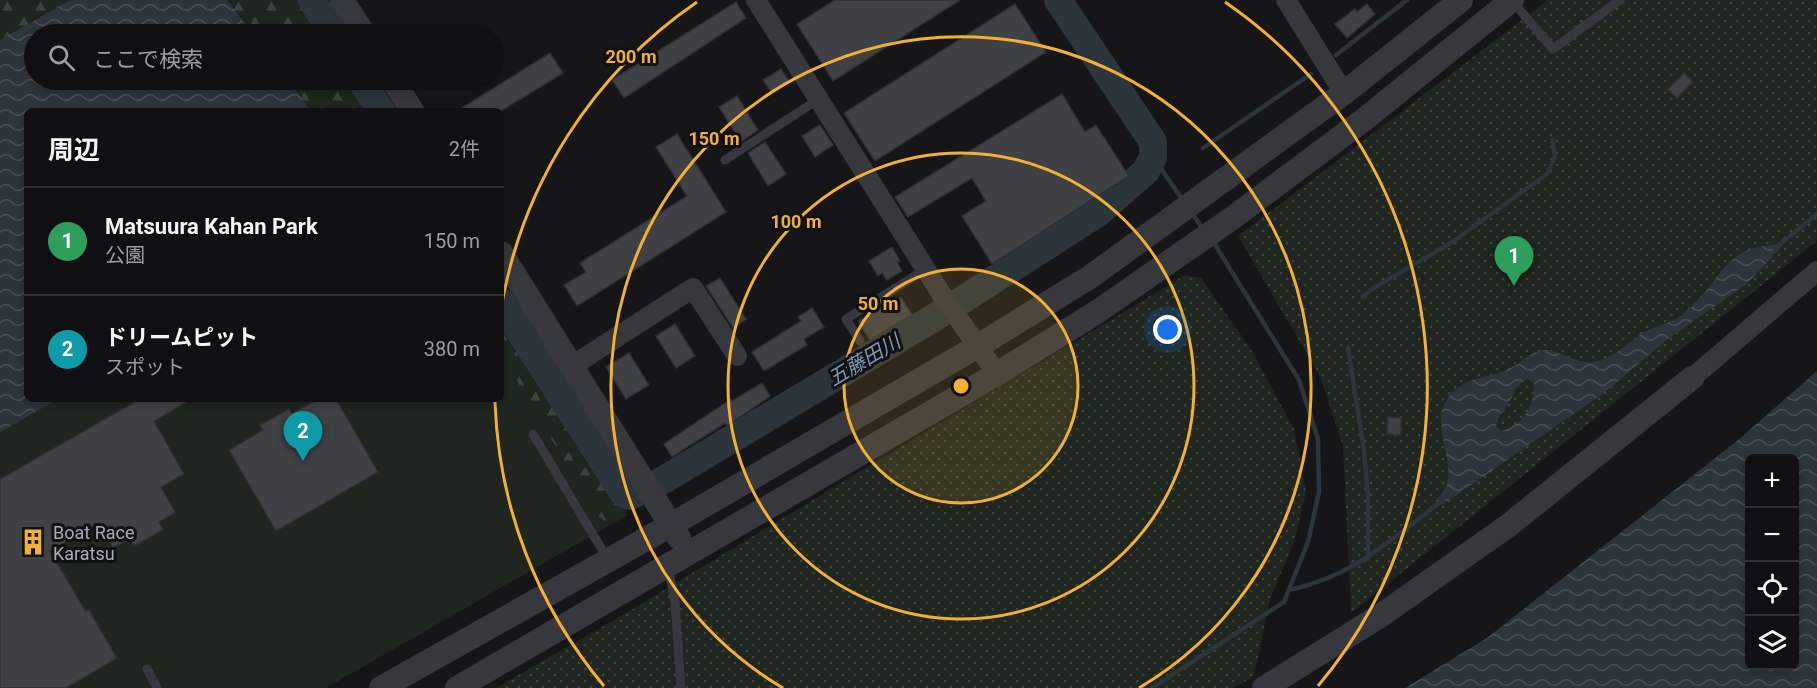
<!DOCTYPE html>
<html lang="ja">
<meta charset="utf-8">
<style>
:root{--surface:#101012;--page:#19191b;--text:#f1f3f6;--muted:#9c9d9f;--line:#303032;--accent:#f2b134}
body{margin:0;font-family:Roboto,"Noto Sans JP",sans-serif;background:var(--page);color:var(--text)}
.controls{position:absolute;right:18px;bottom:18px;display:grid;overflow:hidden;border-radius:9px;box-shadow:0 3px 9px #0003}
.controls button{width:54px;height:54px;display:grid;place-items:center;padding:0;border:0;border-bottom:2px solid var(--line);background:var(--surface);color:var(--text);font:30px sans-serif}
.you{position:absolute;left:1168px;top:330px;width:21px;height:21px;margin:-15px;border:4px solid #fff;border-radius:50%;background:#1a73e8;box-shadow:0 0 0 9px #1a73e833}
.badge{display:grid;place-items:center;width:39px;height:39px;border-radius:50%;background:var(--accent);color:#fff;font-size:20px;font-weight:700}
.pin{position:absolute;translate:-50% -50px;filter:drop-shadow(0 2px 3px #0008)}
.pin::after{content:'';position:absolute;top:32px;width:21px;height:18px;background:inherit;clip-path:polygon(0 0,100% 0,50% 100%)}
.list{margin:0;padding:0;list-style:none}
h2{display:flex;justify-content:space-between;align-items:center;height:78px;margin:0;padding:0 24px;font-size:26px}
h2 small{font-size:20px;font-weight:400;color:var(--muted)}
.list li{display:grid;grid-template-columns:39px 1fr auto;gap:18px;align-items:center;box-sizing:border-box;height:108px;padding:0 24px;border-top:2px solid var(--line)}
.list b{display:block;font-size:22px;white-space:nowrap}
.list p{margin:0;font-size:20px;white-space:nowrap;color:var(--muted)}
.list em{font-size:20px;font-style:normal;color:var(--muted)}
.icon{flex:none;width:33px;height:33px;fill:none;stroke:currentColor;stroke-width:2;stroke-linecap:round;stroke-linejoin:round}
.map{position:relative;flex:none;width:1817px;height:688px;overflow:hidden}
.search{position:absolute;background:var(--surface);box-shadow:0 3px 9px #0003;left:24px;top:24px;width:480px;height:66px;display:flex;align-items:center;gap:15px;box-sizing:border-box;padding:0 21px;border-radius:33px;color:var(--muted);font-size:22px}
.panel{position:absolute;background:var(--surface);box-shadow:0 3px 9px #0003;left:24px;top:108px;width:480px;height:294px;border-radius:9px}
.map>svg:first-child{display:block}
</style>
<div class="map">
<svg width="1817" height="688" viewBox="0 0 1817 688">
<defs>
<pattern id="forest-firs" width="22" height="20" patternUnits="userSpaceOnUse" patternTransform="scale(1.5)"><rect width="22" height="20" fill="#1e261f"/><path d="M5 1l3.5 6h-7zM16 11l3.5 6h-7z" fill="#3c433d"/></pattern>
<pattern id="park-dots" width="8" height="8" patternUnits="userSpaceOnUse" patternTransform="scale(1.5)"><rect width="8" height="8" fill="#1e261f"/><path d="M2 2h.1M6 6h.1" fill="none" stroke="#3c433d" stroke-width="1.8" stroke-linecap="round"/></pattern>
<pattern id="water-waves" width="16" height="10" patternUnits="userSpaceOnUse" patternTransform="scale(1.5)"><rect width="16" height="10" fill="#2c353c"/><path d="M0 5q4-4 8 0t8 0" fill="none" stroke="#485056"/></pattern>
</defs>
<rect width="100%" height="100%" fill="#161618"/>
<polygon fill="#1e261f" points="0,0 302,0 324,34 34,34 34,80 352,80 372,111 27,111 27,399 501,399 501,315 628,515 326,688 0,688"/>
<g fill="url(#forest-firs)">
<polygon points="0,0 70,0 0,40"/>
<polygon points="227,0 302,0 324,34 253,34"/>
<polygon points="288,80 352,80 372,111 311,111"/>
<polygon points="501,315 628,515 610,525 596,514 501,354"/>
</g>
<g fill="url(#park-dots)">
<polygon points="1548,0 1817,0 1817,241 1351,613 1343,446 1320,376 1238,236"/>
<polygon points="1185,275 1201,278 1250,348 1294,429 1306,492 1294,542 1270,599 1254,676 1234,688 496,688 616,619"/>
</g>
<g fill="url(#water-waves)" fill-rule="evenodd">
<polygon points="70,0 227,0 253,34 34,34 34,80 288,80 311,111 27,111 27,399 58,399 0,432 0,40"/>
<path d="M1783,245L1748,283L1668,339L1604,393L1442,505L1437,499C1440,494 1446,489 1447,484C1454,455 1428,421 1450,395C1466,376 1490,379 1511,368C1522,362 1533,349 1547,350C1562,352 1576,363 1591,362C1613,361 1628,341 1646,331C1658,326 1673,322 1683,314C1724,282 1721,243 1783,245ZM1527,379L1534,383C1534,407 1524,424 1501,431L1496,427C1499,411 1513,403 1515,388Z"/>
<path d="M1817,371V688H1405L1487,638L1738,440ZM1794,458V666H1750V458Z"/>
</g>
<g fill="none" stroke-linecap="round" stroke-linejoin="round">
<g stroke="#2c353c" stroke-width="4.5">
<polyline points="1336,55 1407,0"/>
<polyline points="1203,148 1311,74"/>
<polyline points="1153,157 1184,202"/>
<polyline points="1192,213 1203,229"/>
<polyline points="1775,248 1817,214"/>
<polyline points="1363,297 1372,289 1451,243 1547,174 1555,157 1552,140"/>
<polyline points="1348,348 1364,450 1368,496 1368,559"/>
<path d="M1289,590C1353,577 1393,538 1443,500"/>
<polyline points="1152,688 1284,602 1308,542 1319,492 1318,439 1299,380 1212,240"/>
</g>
<g stroke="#2c353c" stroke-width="28">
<polyline points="312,0 333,34"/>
<polyline points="361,80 381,111"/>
<polyline points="501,302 624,494 630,496 660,482 945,311 1098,213 1146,171 1153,157 1153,142 1058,0"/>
</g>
</g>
<g fill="#404145" stroke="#303034" stroke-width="1.5">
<polygon points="835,0 960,0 833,81 797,24"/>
<polygon points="736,2 746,18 624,98 612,80"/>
<polygon points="1015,4 1046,52 875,161 844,113"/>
<polygon points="1367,4 1375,14 1347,38 1335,24 1355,9 1357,12"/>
<polygon points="550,53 563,73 519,100 501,111 457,111"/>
<polygon points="781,69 789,81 771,92 763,80"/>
<polygon points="1684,73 1693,82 1677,98 1668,89"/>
<polygon points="1062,94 1085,132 1096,125 1129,176 992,264 962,216 986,201 972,178 908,217 895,197"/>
<polygon points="737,96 758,130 741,142 719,107"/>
<polygon points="820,125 833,145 815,157 802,136"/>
<polygon points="677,134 726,212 577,306 564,285 586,272 580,263 687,196 656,147"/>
<polygon points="765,142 786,174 768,186 748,153"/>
<polygon points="892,247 900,261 897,262 902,271 887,280 882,273 878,276 869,261"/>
<polygon points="720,278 746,319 733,328 706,286"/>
<polygon points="901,298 912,315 870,340 858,321"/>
<polygon points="812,308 824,327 804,339 807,345 764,371 752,352 801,321 798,317"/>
<polygon points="675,324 695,356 676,368 656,336"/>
<polygon points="629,353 649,385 626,399 606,367"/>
<polygon points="762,383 770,396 727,426 725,423 672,457 664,444 731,399 732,401"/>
<polygon points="140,399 192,399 154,421 184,474 161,487 175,512 159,522 163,530 134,546 130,539 113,548 99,523 50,551 86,612 89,610 117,658 66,688 0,688 0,479"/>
<polygon points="318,399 336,399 378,472 276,531 229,450 263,430 260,425 289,409 292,414"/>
<polygon points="1388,417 1401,418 1401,435 1387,434"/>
</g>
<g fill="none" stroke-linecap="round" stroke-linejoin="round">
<g stroke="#37383d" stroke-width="9">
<polyline points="1513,2 1553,49 1620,0"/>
<polyline points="725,160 819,99"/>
<polyline points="860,341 846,319 926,269"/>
<polyline points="533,434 607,558"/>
<polyline points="668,566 675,602 681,688"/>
<polyline points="147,669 157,688"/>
</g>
<g stroke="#37383d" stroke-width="20">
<polyline points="756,0 942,295 997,374"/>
<polyline points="1286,0 1344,93"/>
<polyline points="572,366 693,288 737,356"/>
<polyline points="1692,378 1817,271"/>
</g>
<g stroke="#37383d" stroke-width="24">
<polyline points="342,0 364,34"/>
<polyline points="393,80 412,111"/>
<polyline points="501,253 679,538"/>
<polyline points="381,688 671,525 978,346 1090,277 1344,93 1461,0"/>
<polyline points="457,688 997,374 1097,312 1231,219 1366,118 1512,0"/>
<polyline points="1264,688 1383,614 1509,525 1692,378"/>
</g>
</g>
<circle cx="961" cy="386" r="117" fill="#f2b134" fill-opacity=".12"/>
<g fill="none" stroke="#f2b134" stroke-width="3">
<circle cx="961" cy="386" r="117"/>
<circle cx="961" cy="386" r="233"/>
<path d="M783 688A350 350 0 1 1 1139 688"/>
<path d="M604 686A466 466 0 0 1 495 402M501 309A466 466 0 0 1 697 2M1225 2A466 466 0 0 1 1318 686"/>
</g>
<defs>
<g id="building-bare" transform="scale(2.07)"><path d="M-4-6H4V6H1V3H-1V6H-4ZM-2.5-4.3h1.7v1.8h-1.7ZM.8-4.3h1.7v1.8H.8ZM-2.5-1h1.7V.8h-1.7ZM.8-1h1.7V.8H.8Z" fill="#f2b134" stroke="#111113" stroke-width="2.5" paint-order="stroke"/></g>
</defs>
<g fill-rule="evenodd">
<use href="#building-bare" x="33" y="542"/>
</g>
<g text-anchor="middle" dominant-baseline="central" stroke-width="6" stroke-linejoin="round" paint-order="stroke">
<g font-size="18" fill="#a8adb8" stroke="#111113" text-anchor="start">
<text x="53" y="532">Boat Race<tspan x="53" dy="21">Karatsu</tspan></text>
</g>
<g font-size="20" font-style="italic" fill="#7f9bb3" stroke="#111113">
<text transform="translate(864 360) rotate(-31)">五藤田川</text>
</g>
</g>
<circle cx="961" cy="386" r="9" fill="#f2b134" stroke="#111113" stroke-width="3"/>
<g font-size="18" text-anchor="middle" font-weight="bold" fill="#f2b134" stroke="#111113" stroke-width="6" stroke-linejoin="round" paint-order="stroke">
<text x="631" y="63">200 m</text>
<text x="714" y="145">150 m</text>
<text x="796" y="228">100 m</text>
<text x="878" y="310">50 m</text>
</g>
</svg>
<div class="controls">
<button>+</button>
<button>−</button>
<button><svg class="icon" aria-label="locate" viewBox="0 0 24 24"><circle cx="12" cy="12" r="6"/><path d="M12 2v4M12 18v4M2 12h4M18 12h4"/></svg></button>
<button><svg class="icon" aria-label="layers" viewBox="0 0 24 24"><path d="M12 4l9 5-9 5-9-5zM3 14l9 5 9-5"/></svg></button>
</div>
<div class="you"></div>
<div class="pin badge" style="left:1514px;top:286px;background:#2e9e5b">1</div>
<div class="pin badge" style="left:303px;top:461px;background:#0f9aa8">2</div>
<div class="search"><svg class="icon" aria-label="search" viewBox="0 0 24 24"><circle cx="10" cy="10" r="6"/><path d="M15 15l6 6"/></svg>ここで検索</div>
<section class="panel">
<h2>周辺<small>2件</small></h2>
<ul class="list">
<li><span class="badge" style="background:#2e9e5b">1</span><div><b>Matsuura Kahan Park</b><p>公園</p></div><em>150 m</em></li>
<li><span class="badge" style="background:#0f9aa8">2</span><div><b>ドリームピット</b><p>スポット</p></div><em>380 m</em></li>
</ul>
</section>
</div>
